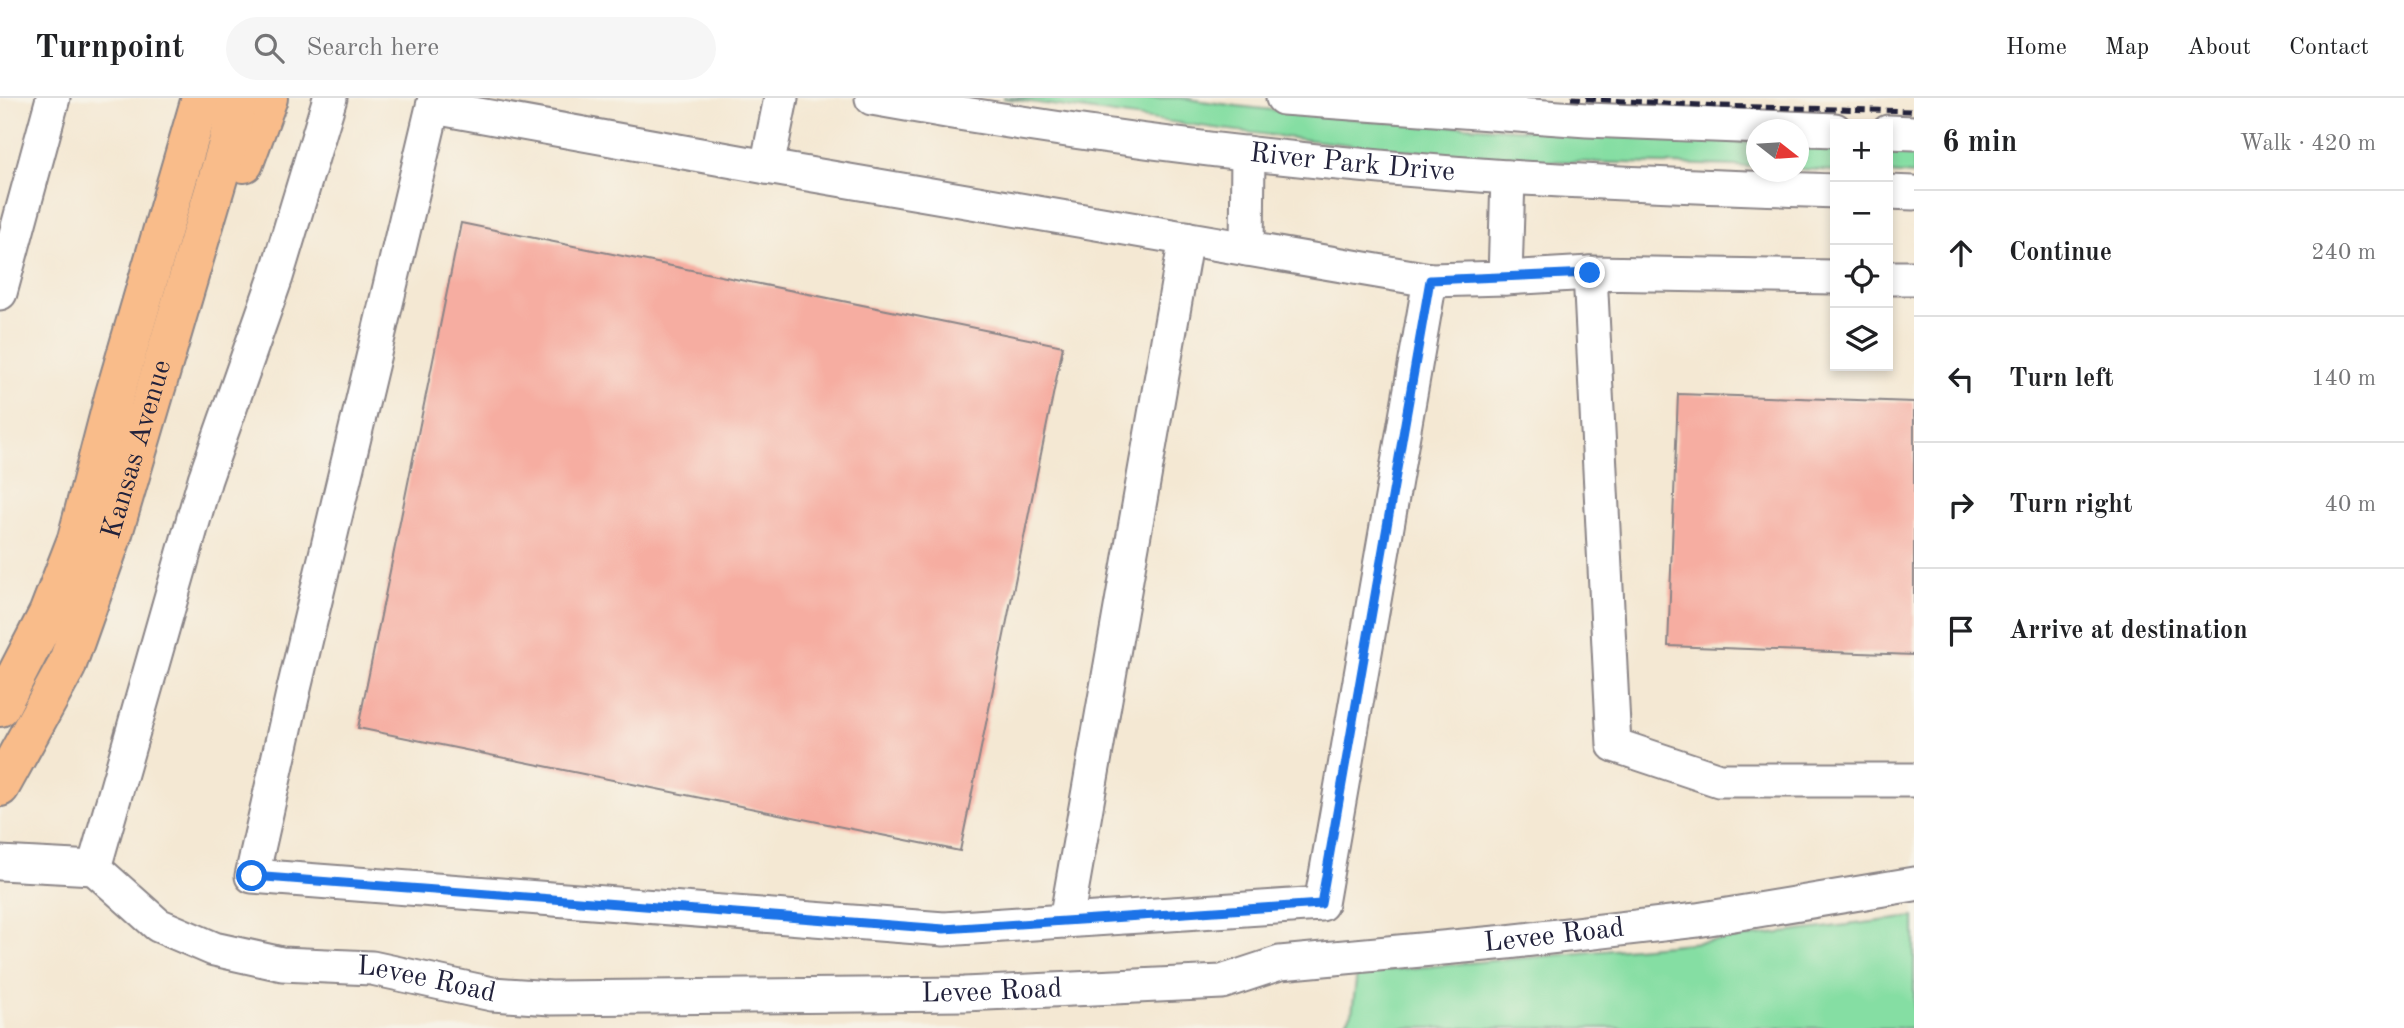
<!DOCTYPE html>
<meta charset="utf-8">
<style>
:root{--surface:#fff;--page:#f6f6f6;--text:#202124;--muted:#757577;--line:#e0e0e0}
body{margin:0;font-family:"Old Standard TT",serif;background:var(--page);color:var(--text)}
.controls{position:absolute;right:21px;top:21px;display:grid;overflow:hidden;border-radius:0px;box-shadow:0 4px 10px #0003}
.controls button{width:63px;height:63px;display:grid;place-items:center;padding:0;border:0;border-bottom:2px solid var(--line);background:var(--surface);color:var(--text);font:35px sans-serif}
.compass{position:absolute;left:1746px;top:21px;width:63px;height:63px;border-radius:50%;background:var(--surface);box-shadow:0 4px 10px #0003;rotate:107deg}
.stop{position:absolute;width:21px;height:21px;margin:-16px;border:5px solid #1a73e8;border-radius:50%;background:#fff}
.stop.end{background:#1a73e8;border-color:#fff;box-shadow:0 2px 7px #0008}
.list{margin:0;padding:0;list-style:none}
h2{display:flex;justify-content:space-between;align-items:center;height:91px;margin:0;padding:0 28px;font-size:30px}
h2 small{font-size:23px;font-weight:400;color:var(--muted)}
.list li{display:grid;grid-template-columns:46px 1fr auto;gap:21px;align-items:center;box-sizing:border-box;height:126px;padding:0 28px;border-top:2px solid var(--line)}
.list b{display:block;font-size:26px;white-space:nowrap}
.list em{font-size:23px;font-style:normal;color:var(--muted)}
.icon{flex:none;width:38px;height:38px;fill:none;stroke:currentColor;stroke-width:2;stroke-linecap:round;stroke-linejoin:round}
.map{position:relative;flex:none;width:1914px;height:930px;overflow:hidden}
header{display:flex;align-items:center;gap:42px;box-sizing:border-box;height:98px;padding:0 35px;background:var(--surface);border-bottom:2px solid var(--line)}
header strong{font-size:33px}
nav{display:flex;gap:38px;margin-inline-start:auto;font-size:24px}
.search{width:490px;height:63px;background:var(--page);display:flex;align-items:center;gap:18px;box-sizing:border-box;padding:0 24px;border-radius:38px;color:var(--muted);font-size:26px}
main{display:flex}
aside{flex:1;background:var(--surface)}
.map>svg:first-child{display:block}
</style>
<header>
<strong>Turnpoint</strong>
<div class="search"><svg class="icon" aria-label="search" viewBox="0 0 24 24"><circle cx="10" cy="10" r="6"/><path d="M15 15l6 6"/></svg>Search here</div>
<nav><a>Home</a><a>Map</a><a>About</a><a>Contact</a></nav>
</header>
<main>
<div class="map">
<svg width="1914" height="930" viewBox="0 0 1914 930">
<rect width="100%" height="100%" fill="#f7f3e8"/>
<filter id="ink" filterUnits="userSpaceOnUse"><feTurbulence type="fractalNoise" baseFrequency=".0143" numOctaves="2"/><feDisplacementMap in="SourceGraphic" scale="14" xChannelSelector="R" yChannelSelector="G"/><feConvolveMatrix kernelMatrix="1 2 1 2 8 2 1 2 1" color-interpolation-filters="sRGB"/></filter>
<filter id="wash" filterUnits="userSpaceOnUse"><feTurbulence type="fractalNoise" baseFrequency=".00686" numOctaves="4" result="noise"/><feDisplacementMap in="SourceGraphic" scale="28" xChannelSelector="R" yChannelSelector="G"/><feGaussianBlur stdDeviation="1.57" result="paint"/><feColorMatrix in="noise" values="0 0 0 0 0 0 0 0 0 0 0 0 0 0 0 0 0 1.4 0 .05"/><feComposite in="paint" operator="in"/></filter>
<g filter="url(#wash)">
<rect width="100%" height="100%" fill="#f4e8d3"/>
<g fill="#85dea3" stroke="#54806f" stroke-width="2">
<path d="M1003,0H1181L1237,8L1374,23L1756,45V69C1681,65 1605,66 1529,62C1354,52 1176,25 1003,0Z"/>
<polygon points="1798,47 1835,49 1835,73 1799,71"/>
<polygon points="1888,52 1914,53 1914,77 1888,75"/>
<polygon points="1914,819 1914,930 1342,930 1352,915 1357,875 1723,842"/>
</g>
<g id="blocks">
<g fill="#f6ada1">
<polygon points="461,125 1063,248 960,753 358,630"/>
<polygon points="1678,296 1914,304 1914,557 1668,548"/>
</g>
</g>
</g>
<g filter="url(#ink)">
<use href="#blocks" fill-opacity="0" stroke="#8b8587" stroke-width="2"/>
<g fill="none" stroke-linecap="round" stroke-linejoin="round">
<g stroke="#8b8587" stroke-width="37">
<g id="minor">
<polyline points="435,0 293,595 252,778 944,831 1321,806 1430,182"/>
<path id="s1" d="M872,0C1082,38 1294,65 1507,79C1616,86 1726,89 1835,93"/>
<polyline points="1283,0 1587,22 1835,32"/>
<polyline points="434,9 767,69 1430,182 1505,180 1508,79"/>
<polyline points="1888,34 1914,35"/>
<polyline points="767,69 781,0"/>
<polyline points="1888,94 1914,95"/>
<polyline points="1247,151 1248,55"/>
<polyline points="1835,179 1590,175 1614,647 1719,682 1914,682"/>
<polyline points="1505,180 1590,175"/>
<polyline points="1888,180 1914,180"/>
<polyline points="0,195 53,0"/>
<polyline points="0,765 94,770"/>
<path id="s2" d="M94,770L158,827L214,851L282,866L372,870L492,896L551,900L964,896L1222,884L1280,865L1507,844L1697,822L1914,786"/>
<polyline points="94,770 205,381 276,179 330,0"/>
<polyline points="1066,823 1186,140"/>
</g>
</g>
<g stroke="#8b8587" stroke-width="42">
<g id="major">
<polyline points="244,65 268,0"/>
<polyline points="0,609 48,516 77,441 114,299 201,0"/>
<path id="s3" d="M0,689L66,569L111,442L227,49L238,0"/>
</g>
</g>
<use href="#minor" stroke="#fff" stroke-width="33"/>
<use href="#major" stroke="#f9bc8a" stroke-width="38"/>
<polyline stroke="#22223b" stroke-width="5" stroke-dasharray="10 5" stroke-linecap="butt" points="1571,0 1719,8 1914,13"/>
</g>
</g>
<g fill="none" stroke-linecap="round" stroke-linejoin="round" filter="url(#ink)">
<polyline stroke="#1a73e8" stroke-width="9" points="252,778 944,831 1321,806 1430,182 1590,175"/>
</g>
<g text-anchor="middle" dominant-baseline="central" stroke-width="6" stroke-linejoin="round" paint-order="stroke">
<g font-size="28" fill="#22223b" stroke="#f7f3e8">
<text stroke="none"><textPath href="#s1" startOffset="485">River Park Drive</textPath></text>
<text stroke="none"><textPath href="#s3" startOffset="366">Kansas Avenue</textPath></text>
<text stroke="none"><textPath href="#s2" startOffset="1496">Levee Road</textPath></text>
<text stroke="none"><textPath href="#s2" startOffset="362">Levee Road</textPath></text>
<text stroke="none"><textPath href="#s2" startOffset="929">Levee Road</textPath></text>
</g>
</g>
</svg>
<div class="controls">
<button>+</button>
<button>−</button>
<button><svg class="icon" aria-label="locate" viewBox="0 0 24 24"><circle cx="12" cy="12" r="6"/><path d="M12 2v4M12 18v4M2 12h4M18 12h4"/></svg></button>
<button><svg class="icon" aria-label="layers" viewBox="0 0 24 24"><path d="M12 4l9 5-9 5-9-5zM3 14l9 5 9-5"/></svg></button>
</div>
<svg class="compass" viewBox="-18 -18 36 36"><path d="M0-13l5 13h-10z" fill="#e53935"/><path d="M0 13l5-13h-10z" fill="#757577"/></svg>
<div class="stop" style="left:252px;top:778px"></div>
<div class="stop end" style="left:1590px;top:175px"></div>
</div>
<aside>
<h2>6 min<small>Walk · 420 m</small></h2>
<ul class="list">
<li><svg class="icon" aria-label="ahead" viewBox="0 0 24 24"><path d="M12 20V5M6 11l6-6 6 6"/></svg><div><b>Continue</b></div><em>240 m</em></li>
<li><svg class="icon" aria-label="left" viewBox="0 0 24 24"><path d="M17 20v-9H6M10 6l-5 5 5 5"/></svg><div><b>Turn left</b></div><em>140 m</em></li>
<li><svg class="icon" aria-label="right" viewBox="0 0 24 24"><path d="M7 20v-9h11M14 6l5 5-5 5"/></svg><div><b>Turn right</b></div><em>40 m</em></li>
<li><svg class="icon" aria-label="arrive" viewBox="0 0 24 24"><path d="M6 21V4h12l-3 4 3 4H6"/></svg><div><b>Arrive at destination</b></div></li>
</ul>
</aside>
</main>
